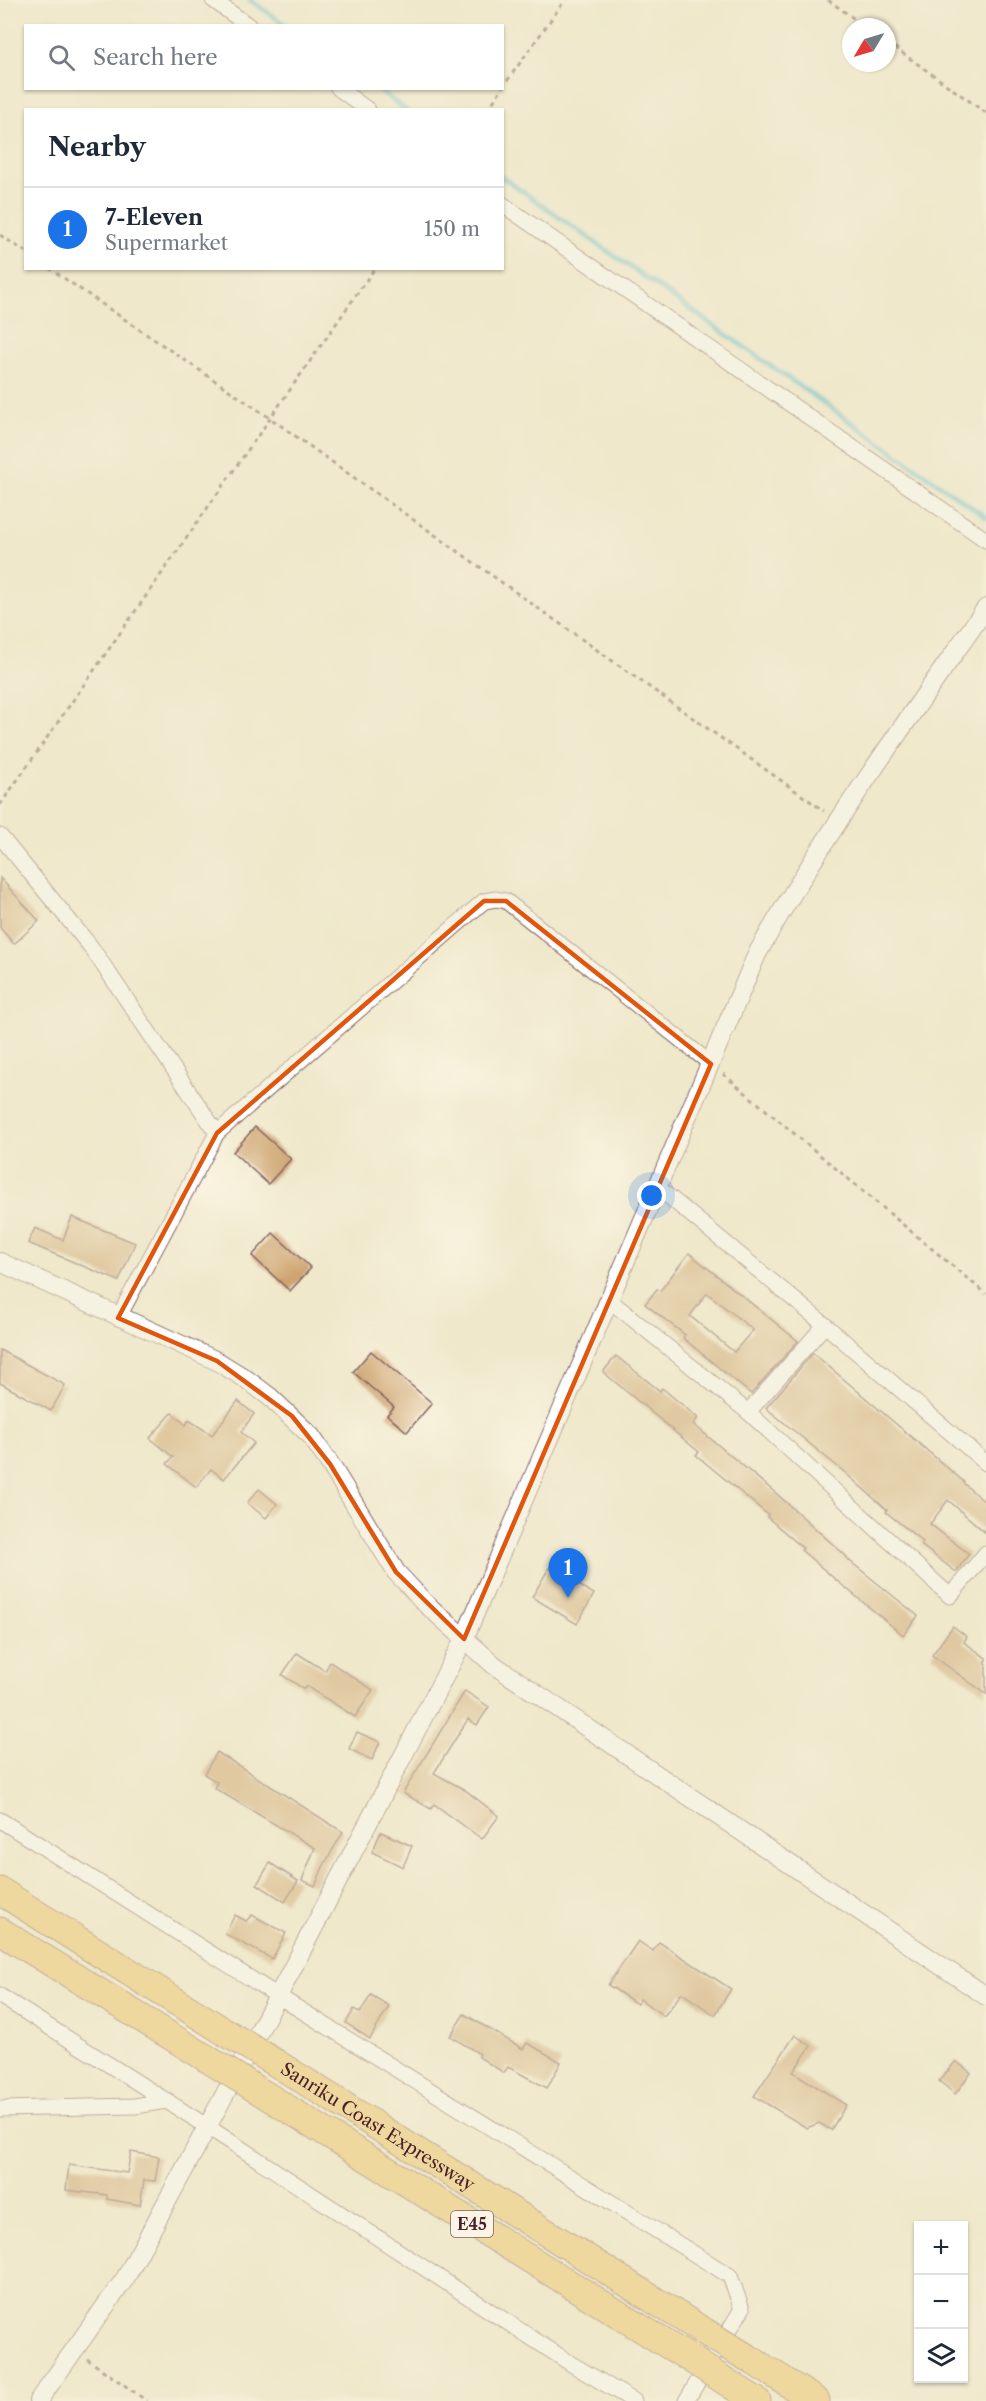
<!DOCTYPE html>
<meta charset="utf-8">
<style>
:root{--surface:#fff;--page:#f6f6f7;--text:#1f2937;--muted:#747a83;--line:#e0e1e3;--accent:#1a73e8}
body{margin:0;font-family:"Libre Caslon Text",serif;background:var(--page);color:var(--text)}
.controls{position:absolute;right:18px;bottom:18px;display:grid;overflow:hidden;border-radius:0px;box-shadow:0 2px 4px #0004}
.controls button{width:54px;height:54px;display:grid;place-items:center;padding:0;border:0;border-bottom:2px solid var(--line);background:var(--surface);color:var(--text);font:30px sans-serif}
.compass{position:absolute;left:842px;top:18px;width:54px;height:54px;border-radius:50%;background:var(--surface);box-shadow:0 2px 4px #0004;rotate:232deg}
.you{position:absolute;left:652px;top:1196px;width:21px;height:21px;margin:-15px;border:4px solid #fff;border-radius:50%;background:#1a73e8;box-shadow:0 0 0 9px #1a73e833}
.badge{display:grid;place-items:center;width:39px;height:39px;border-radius:50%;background:var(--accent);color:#fff;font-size:20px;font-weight:700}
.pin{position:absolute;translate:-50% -50px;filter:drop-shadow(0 2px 3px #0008)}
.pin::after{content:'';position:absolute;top:32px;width:21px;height:18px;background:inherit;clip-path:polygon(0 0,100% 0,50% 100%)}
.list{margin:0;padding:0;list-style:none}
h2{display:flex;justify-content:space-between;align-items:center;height:78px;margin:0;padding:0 24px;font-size:26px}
h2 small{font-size:20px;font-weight:400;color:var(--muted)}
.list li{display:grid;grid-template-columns:39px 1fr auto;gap:18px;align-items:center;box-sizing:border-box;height:84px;padding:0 24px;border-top:2px solid var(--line)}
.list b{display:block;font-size:22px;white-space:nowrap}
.list p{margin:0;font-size:20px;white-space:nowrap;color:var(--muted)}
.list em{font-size:20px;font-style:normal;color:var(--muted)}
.icon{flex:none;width:33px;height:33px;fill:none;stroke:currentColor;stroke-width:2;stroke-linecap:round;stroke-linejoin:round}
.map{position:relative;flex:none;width:986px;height:2401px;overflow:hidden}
.search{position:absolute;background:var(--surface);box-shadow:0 2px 4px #0004;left:24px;top:24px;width:480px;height:66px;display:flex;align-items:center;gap:15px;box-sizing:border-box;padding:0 21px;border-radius:0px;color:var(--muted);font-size:22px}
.panel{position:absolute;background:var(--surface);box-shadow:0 2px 4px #0004;left:24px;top:108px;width:480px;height:162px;border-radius:0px}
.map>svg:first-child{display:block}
</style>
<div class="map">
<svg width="986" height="2401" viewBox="0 0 986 2401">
<rect width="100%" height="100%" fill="#fcf5e5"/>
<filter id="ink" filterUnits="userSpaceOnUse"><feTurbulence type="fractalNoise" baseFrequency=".0167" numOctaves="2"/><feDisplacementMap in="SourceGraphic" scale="12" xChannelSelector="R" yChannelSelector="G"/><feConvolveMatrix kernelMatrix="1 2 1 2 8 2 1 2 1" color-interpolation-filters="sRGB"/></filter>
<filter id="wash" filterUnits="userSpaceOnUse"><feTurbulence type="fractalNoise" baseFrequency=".008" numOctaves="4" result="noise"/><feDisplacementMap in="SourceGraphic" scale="24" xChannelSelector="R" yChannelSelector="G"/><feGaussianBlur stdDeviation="1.35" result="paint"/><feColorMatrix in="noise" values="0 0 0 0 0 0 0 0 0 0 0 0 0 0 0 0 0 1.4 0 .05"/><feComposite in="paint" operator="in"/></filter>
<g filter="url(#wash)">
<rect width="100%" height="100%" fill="#efe8cb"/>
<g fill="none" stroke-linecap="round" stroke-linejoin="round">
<g stroke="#51bacf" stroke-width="5">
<polyline points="250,0 287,26"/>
<polyline points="376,88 406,110"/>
<polyline points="502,177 986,517"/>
</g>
</g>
<g id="blocks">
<g fill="#cea46f" fill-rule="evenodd">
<polygon points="0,878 39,921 14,944 0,928"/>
<polygon points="255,1127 291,1159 268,1184 233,1152"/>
<polygon points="72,1217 135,1243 119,1281 28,1243 35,1228 63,1240"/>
<polygon points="273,1233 311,1268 290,1291 252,1256"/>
<path d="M689,1253L798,1341L751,1394L683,1338L685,1335L645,1304L657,1289L660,1291ZM707,1293L753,1330L734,1352L690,1316Z"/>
<polygon points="0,1350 65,1385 51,1411 0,1383"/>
<polygon points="371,1351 432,1403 407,1432 387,1415 394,1407 353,1372"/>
<polygon points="813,1353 964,1482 963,1483 986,1503 986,1533 948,1500 930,1524 969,1554 956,1572 921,1545 923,1542 886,1512 887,1510 843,1471 766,1408"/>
<polygon points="616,1356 660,1391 662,1388 698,1418 693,1424 778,1495 847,1557 846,1558 918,1616 903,1635 836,1580 801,1550 803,1548 767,1517 768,1515 696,1455 699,1452 603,1372"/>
<polygon points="238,1401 254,1414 241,1432 254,1443 224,1479 211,1469 196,1487 167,1464 173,1457 150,1438 172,1413 186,1425 189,1420 212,1435"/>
<polygon points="259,1489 277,1504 266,1518 247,1503"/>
<polygon points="549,1568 594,1594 577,1624 532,1597"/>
<polygon points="953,1626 967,1637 964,1642 986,1658 986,1694 932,1655"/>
<polygon points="297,1653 325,1671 330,1662 373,1690 355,1717 306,1686 304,1689 282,1675"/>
<polygon points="465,1691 489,1707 477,1725 468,1719 434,1773 465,1790 499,1816 482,1839 434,1804 431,1809 403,1793"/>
<polygon points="357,1732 380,1742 372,1760 349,1749"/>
<polygon points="217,1752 343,1832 324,1865 315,1886 302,1880 315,1848 214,1788 217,1782 204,1774"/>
<polygon points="381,1832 412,1846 403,1867 372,1852"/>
<polygon points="270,1863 298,1881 285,1902 257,1884"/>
<polygon points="235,1915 246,1921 252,1915 286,1933 272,1959 225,1934"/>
<polygon points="638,1941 653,1951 659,1942 731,1989 715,2015 682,1993 664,2016 640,1999 637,2004 608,1985"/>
<polygon points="371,1995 389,2006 370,2039 346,2023 354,2009 360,2013"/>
<polygon points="464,2014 523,2049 527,2043 561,2062 547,2088 508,2067 504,2073 479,2057 480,2054 450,2036"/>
<polygon points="795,2035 811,2046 793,2072 846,2105 831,2130 819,2123 807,2128 754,2096"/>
<polygon points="956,2061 971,2073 955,2094 939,2081"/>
<polygon points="131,2152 159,2157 155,2181 144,2180 140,2205 107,2199 107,2195 66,2190 69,2165 127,2173"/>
</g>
</g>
</g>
<g filter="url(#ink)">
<use href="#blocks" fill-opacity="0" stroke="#846563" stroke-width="1.5"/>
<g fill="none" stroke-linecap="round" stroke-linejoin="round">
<g stroke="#846563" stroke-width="17">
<g id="minor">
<polyline points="213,0 249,26"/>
<polyline points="338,88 368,110"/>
<polyline points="502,204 986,540"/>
<polyline points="0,836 91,947 217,1133"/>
<polyline points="656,1186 825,1325 986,1463"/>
<polyline points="608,1299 748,1412 950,1596 986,1553"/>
<polyline points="118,1318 217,1133 484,901 496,899 506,901 711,1064"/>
<polyline points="748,1412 825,1325"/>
<polyline points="0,1820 278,1996 730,2276 742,2309 686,2401"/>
<polyline points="0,1996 208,2127 573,2365 634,2401"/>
<polyline points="0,2109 135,2106 166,2101"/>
</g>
</g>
<g stroke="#846563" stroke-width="20">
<g id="tertiary">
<polyline points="0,1262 217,1361 246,1379 270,1397 311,1436 330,1464 396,1572 426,1604 494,1665 986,1996"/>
<path d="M38,2401L126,2277L278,1996L464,1639L757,954C825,833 906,722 986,608"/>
</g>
</g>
<g stroke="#846563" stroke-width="29">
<g id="motorway">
<polyline points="0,1891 225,2032"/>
<polyline points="0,1931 206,2058"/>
<path id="s1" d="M276,2063L705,2332"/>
<polyline points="256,2089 689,2358"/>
<polyline points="753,2361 816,2401"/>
<polyline points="736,2388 757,2401"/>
</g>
</g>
<g stroke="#846563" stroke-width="3" stroke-dasharray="4.5 4.5" stroke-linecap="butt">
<polyline points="828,0 866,27"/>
<polyline points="887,42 986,113"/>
<polyline points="502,88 565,0"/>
<polyline points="488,110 502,88"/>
<polyline points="0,235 26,252"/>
<polyline points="49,268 270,418 824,811"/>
<polyline points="0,805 375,268"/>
<polyline points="723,1074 986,1294"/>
<polyline points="87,2359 147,2401"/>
</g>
<use href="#minor" stroke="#fff" stroke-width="15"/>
<use href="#tertiary" stroke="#fff" stroke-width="18"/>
<use href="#motorway" stroke="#eec569" stroke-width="27"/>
<g stroke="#846563" stroke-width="29" stroke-linecap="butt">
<g id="motorway-bridge">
<polyline points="225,2032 276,2063"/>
<polyline points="206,2058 256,2089"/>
<polyline points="705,2332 753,2361"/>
<polyline points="689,2358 736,2388"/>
</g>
</g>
<use href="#motorway-bridge" stroke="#eec569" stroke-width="27"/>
</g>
</g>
<path d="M0 0H986V2401H0ZM484,901H506L711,1064L464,1639L396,1572L330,1464L292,1416L217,1361L118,1318L217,1133Z" fill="#efe8cb" fill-opacity=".55" fill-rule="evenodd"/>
<path fill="none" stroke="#e0560e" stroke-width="4.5" stroke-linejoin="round" d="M484,901H506L711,1064L464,1639L396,1572L330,1464L292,1416L217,1361L118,1318L217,1133Z"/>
<g text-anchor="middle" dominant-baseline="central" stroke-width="4.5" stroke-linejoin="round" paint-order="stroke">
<rect fill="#fcf5e5" stroke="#7f5f63" stroke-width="1.5" x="451" y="2211" width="42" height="26" rx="4.5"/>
<g font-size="16" font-weight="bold" fill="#4a1f2b">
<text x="472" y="2224">E45</text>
</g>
<g font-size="18" fill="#4a1f2b" stroke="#fcf5e5">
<text stroke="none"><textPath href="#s1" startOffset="120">Sanriku Coast Expressway</textPath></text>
</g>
</g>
</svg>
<div class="controls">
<button>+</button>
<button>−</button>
<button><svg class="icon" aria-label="layers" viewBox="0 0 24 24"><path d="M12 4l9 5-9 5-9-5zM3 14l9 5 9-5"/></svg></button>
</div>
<svg class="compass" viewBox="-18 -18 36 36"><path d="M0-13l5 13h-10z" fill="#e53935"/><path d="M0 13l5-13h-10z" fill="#747a83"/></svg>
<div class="you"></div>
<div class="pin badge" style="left:568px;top:1598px">1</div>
<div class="search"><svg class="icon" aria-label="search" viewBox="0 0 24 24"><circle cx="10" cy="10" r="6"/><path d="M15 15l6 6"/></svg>Search here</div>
<section class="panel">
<h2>Nearby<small></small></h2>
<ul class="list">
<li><span class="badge">1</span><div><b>7-Eleven</b><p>Supermarket</p></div><em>150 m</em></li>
</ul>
</section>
</div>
